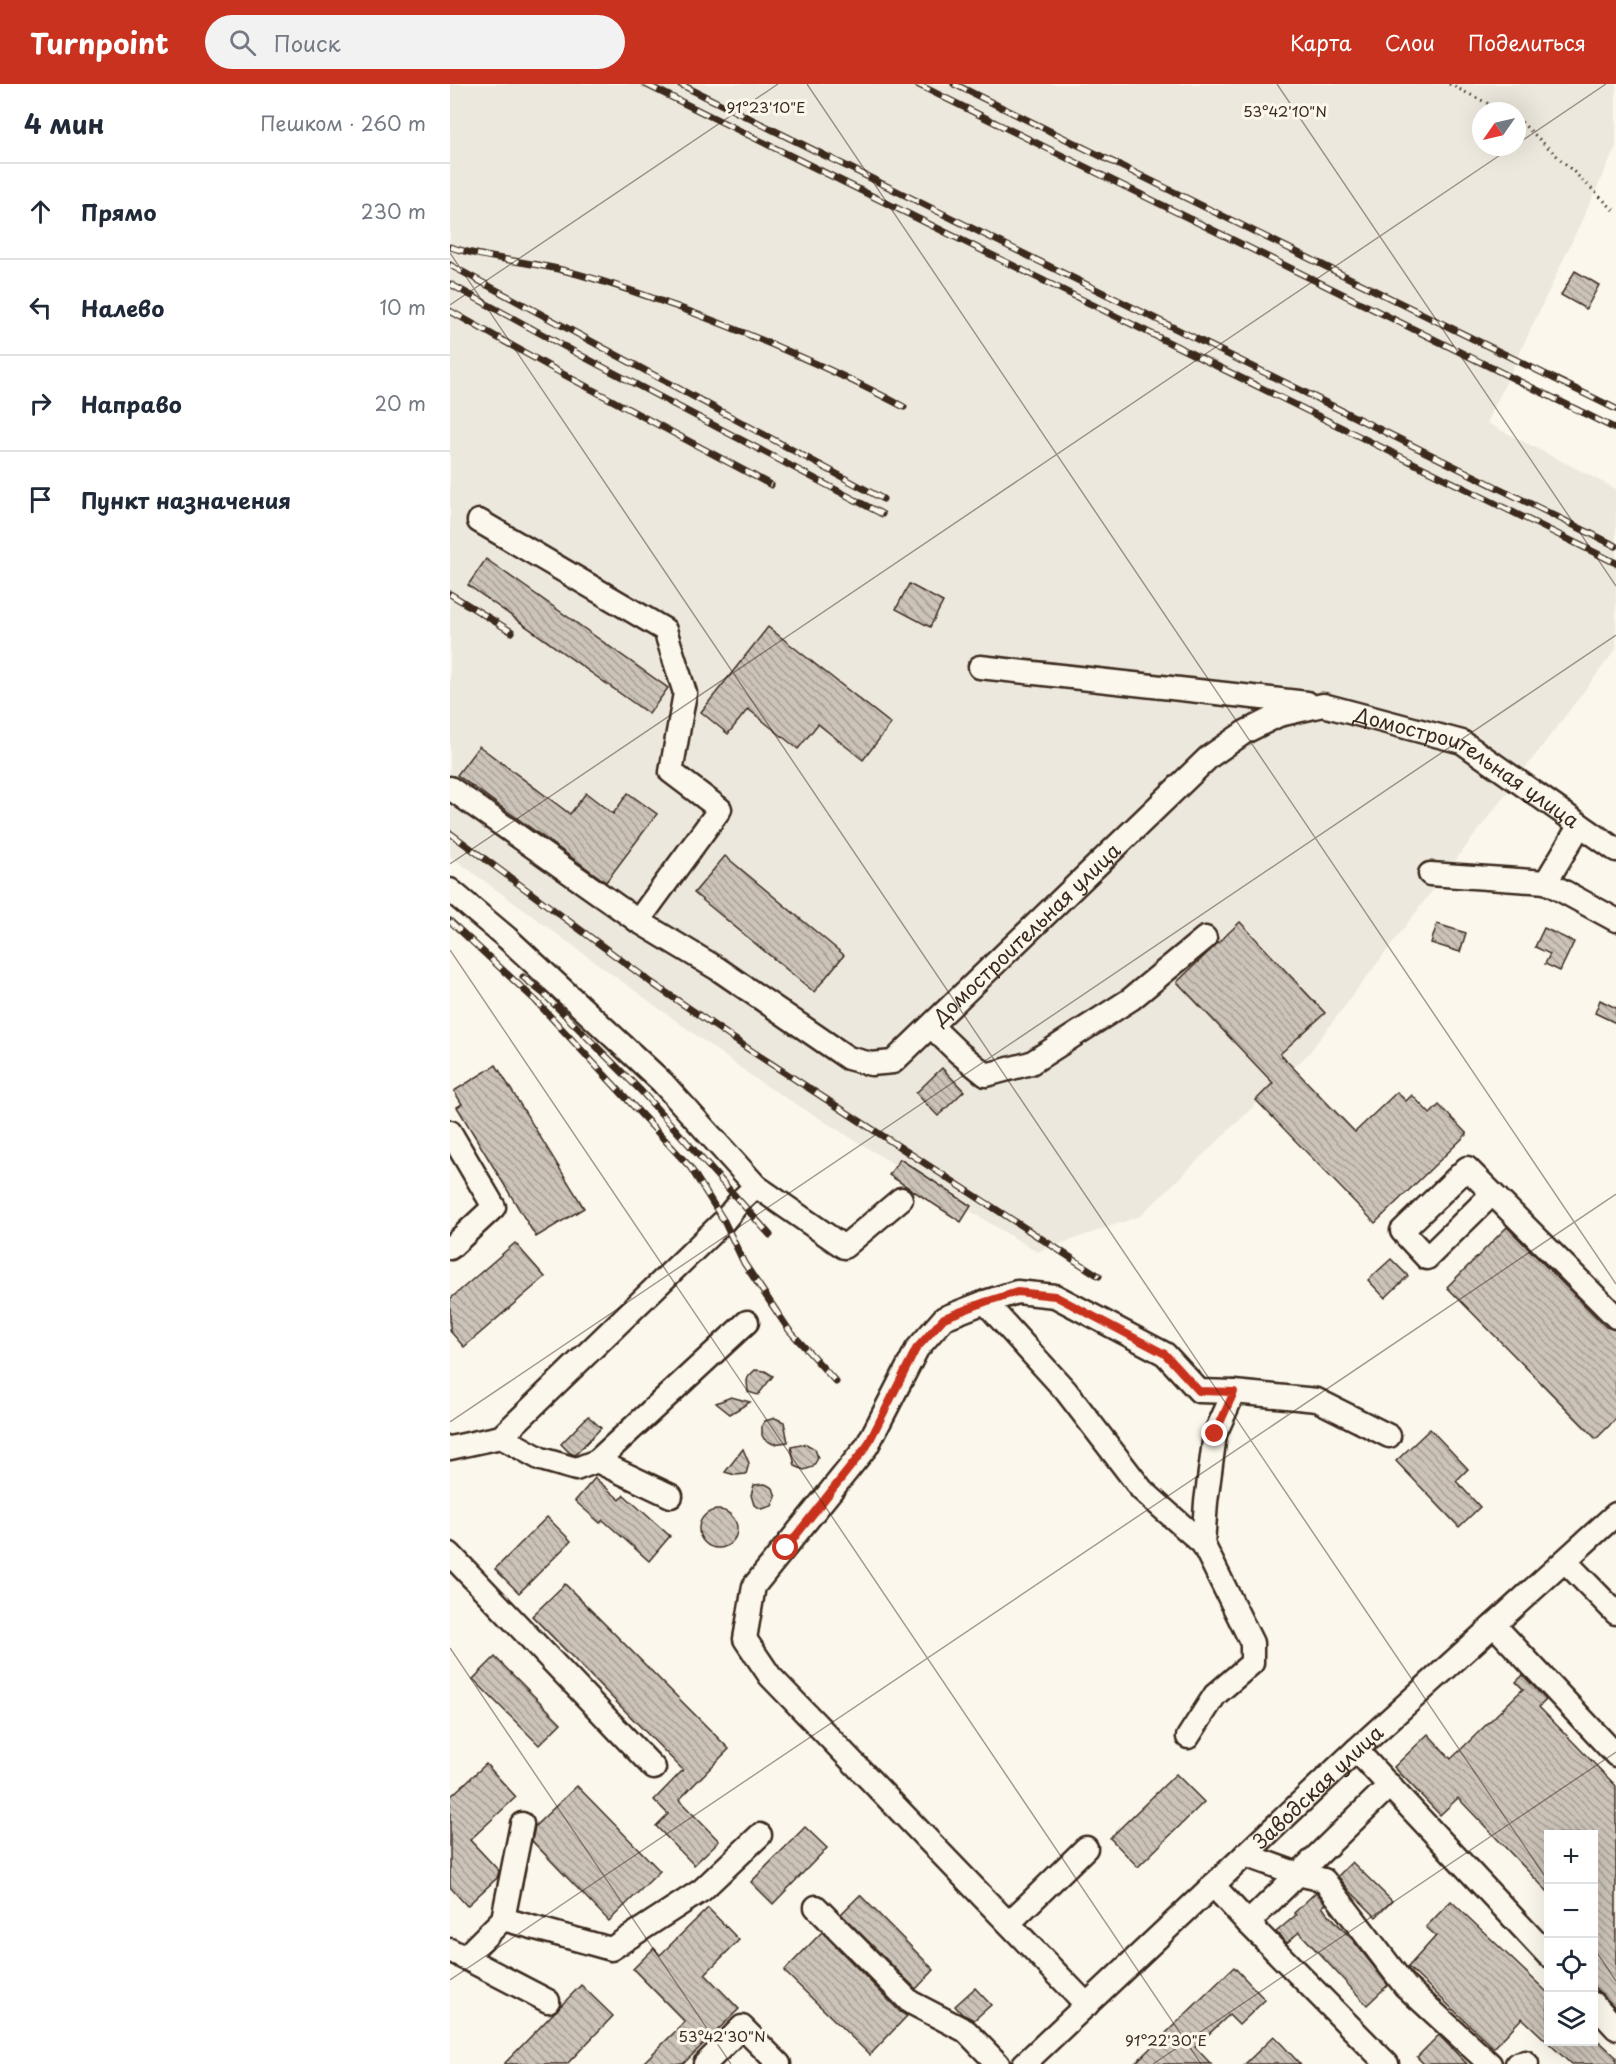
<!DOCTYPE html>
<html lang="ru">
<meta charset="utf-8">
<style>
:root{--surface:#fff;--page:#f2f2f3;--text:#1f2937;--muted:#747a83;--line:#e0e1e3;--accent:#c8321e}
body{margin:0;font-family:"Playpen Sans",sans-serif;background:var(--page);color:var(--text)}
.controls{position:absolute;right:18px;bottom:18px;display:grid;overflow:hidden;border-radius:0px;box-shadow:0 6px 24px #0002}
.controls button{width:54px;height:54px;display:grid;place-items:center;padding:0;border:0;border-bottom:2px solid var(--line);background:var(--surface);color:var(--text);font:30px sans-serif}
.compass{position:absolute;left:1022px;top:18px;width:54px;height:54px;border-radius:50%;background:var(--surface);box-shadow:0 6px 24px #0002;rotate:236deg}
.stop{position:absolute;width:18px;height:18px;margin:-14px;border:4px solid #c8321e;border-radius:50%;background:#fff}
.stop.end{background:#c8321e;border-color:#fff;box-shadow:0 2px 6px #0008}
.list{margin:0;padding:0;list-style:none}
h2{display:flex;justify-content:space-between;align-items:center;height:78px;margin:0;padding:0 24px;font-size:26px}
h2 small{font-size:20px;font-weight:400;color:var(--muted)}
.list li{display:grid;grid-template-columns:39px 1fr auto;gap:18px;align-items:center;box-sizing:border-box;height:96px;padding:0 24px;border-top:2px solid var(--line)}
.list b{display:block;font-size:22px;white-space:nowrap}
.list em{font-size:20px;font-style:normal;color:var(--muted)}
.icon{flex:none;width:33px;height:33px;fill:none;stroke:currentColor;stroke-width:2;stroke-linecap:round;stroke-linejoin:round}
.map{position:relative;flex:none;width:1166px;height:1980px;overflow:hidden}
header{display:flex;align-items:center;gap:36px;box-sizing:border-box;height:84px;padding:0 30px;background:var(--accent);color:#fff}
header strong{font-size:28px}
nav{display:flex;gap:33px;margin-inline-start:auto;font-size:21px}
.search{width:420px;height:54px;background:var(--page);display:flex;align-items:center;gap:15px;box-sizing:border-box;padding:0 21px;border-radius:33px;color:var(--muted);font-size:22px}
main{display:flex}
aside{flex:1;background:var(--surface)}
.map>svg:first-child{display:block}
</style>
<header>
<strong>Turnpoint</strong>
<div class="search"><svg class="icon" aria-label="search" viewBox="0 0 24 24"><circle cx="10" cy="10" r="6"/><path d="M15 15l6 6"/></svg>Поиск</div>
<nav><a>Карта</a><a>Слои</a><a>Поделиться</a></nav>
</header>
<main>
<aside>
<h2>4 мин<small>Пешком · 260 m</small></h2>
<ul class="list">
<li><svg class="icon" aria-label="ahead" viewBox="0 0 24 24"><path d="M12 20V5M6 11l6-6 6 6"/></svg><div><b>Прямо</b></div><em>230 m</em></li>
<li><svg class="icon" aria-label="left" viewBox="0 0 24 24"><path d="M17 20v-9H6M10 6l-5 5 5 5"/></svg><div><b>Налево</b></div><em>10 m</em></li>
<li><svg class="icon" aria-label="right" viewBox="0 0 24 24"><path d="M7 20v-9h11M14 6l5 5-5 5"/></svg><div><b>Направо</b></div><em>20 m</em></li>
<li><svg class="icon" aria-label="arrive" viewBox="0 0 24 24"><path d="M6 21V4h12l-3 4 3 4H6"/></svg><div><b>Пункт назначения</b></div></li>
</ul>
</aside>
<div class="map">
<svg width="1166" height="1980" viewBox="0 0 1166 1980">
<defs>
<pattern id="building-back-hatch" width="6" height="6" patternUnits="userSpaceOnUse" patternTransform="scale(1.5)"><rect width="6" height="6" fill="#ccc4b9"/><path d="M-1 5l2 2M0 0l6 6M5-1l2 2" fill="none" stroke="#a79f96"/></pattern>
</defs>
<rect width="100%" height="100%" fill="#fbf7ec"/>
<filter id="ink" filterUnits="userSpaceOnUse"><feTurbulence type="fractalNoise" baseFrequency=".0167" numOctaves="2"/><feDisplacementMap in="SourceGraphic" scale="12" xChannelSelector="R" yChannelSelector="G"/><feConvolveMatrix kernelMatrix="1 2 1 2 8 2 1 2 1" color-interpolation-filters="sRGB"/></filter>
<g filter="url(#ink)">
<path fill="#ede8dd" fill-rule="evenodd" d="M0,0H1166V63L1037,339L1166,405V565L859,969L690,1132L587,1168L310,998L0,772ZM1031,27H1067V63H1031Z"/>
<g fill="url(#building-back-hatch)" stroke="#3b2a1e" stroke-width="1.5">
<polygon points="1125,187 1149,201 1136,225 1111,211"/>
<polygon points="36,475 218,604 199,630 18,501"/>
<polygon points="459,500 493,518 480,543 446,525"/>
<polygon points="318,543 441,640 413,676 368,640 348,665 298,625 278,650 251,628"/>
<polygon points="29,662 120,730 136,709 163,730 178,709 207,730 156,798 7,691"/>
<polygon points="275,772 394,871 364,908 244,809"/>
<polygon points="790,838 875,929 830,970 905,1048 947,1008 956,1017 962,1011 980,1030 989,1021 1017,1050 925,1139 806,1016 823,999 727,898"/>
<polygon points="987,840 1016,849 1010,868 981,859"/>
<polygon points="1094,844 1124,858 1110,887 1095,880 1100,870 1085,863"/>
<polygon points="1150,916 1166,924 1166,939 1145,929"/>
<polygon points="46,981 134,1124 86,1153 7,1023 12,1020 4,1007"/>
<polygon points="492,984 514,1007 488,1032 466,1009"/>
<polygon points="450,1075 521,1122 511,1138 439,1091"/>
<polygon points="1057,1143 1156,1243 1166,1246 1166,1335 1146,1355 997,1203"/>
<polygon points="65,1159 95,1193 14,1263 0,1247 0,1215"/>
<polygon points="941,1175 958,1192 935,1214 918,1196"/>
<polygon points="305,1286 315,1287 323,1292 308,1311 298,1308 297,1297 298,1293"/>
<polygon points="281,1313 300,1318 280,1330 266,1319"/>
<polygon points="138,1332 151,1344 125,1371 120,1369 111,1360"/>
<polygon points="325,1334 334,1338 338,1358 323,1360 314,1355 312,1351 312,1341 315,1337"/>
<polygon points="980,1345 1018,1385 1006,1397 1030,1423 1009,1443 946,1377"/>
<polygon points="356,1360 365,1365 368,1374 363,1383 354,1386 345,1382 341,1363"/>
<polygon points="293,1365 299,1379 296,1390 285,1391 275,1388"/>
<polygon points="145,1394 170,1416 174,1411 220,1452 199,1477 153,1436 150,1439 125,1417"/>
<polygon points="315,1400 323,1404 326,1413 322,1422 312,1425 304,1421 301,1411 304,1401"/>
<circle cx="268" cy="1445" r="19"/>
<polygon points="97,1433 121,1457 69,1509 45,1485"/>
<polygon points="115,1500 279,1665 229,1716 269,1757 244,1781 206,1742 218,1730 204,1716 233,1686 82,1532"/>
<polygon points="45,1573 111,1639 89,1661 23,1595"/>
<polygon points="1073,1591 1096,1616 1089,1623 1166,1702 1166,1924 1143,1902 1143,1750 1098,1750 1098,1808 1008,1714 990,1731 944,1683 978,1650 1001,1675 1073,1605 1066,1598"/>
<polygon points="36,1680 66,1713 20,1756 49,1787 47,1794 17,1822 0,1803 0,1713"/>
<polygon points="726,1690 754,1718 688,1783 660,1754"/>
<polygon points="127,1702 210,1787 159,1837 82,1757 85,1742"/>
<polygon points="355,1743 377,1764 323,1820 301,1798"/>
<polygon points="902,1778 942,1817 926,1833 900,1807 888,1792"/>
<polygon points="866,1808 876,1820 872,1823 903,1856 938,1901 917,1921 849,1848 837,1859 826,1848 846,1831 844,1829"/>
<polygon points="410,1811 484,1886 466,1905 391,1830"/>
<polygon points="1001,1817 1098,1909 1098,1958 1150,1958 1166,1973 1166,1980 1121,1980 1072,1934 1044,1964 958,1883 986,1852 976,1843"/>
<polygon points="258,1824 289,1856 255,1890 289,1925 233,1980 192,1980 235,1938 183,1885 204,1864 210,1871"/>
<polygon points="372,1848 450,1928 457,1932 420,1971 334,1887"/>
<polygon points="784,1883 815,1916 789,1941 779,1931 745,1963 761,1980 684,1980"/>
<polygon points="131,1901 163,1932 117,1980 54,1980"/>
<polygon points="525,1904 541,1921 524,1936 512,1930 505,1922"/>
<polygon points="989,1951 1017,1980 974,1980 967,1973"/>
<polygon points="824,1952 850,1980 795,1980"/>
</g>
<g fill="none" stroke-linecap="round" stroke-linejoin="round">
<g stroke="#3b2a1e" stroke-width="27">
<g id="minor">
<polyline points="29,437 215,546 235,609 221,688 270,725 188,837"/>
<polyline points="530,583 857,619"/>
<path id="s1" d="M0,704L188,837L268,885L398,974L421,980L443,978L759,673L795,648L829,631L873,621L1012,658L1166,766"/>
<polyline points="1130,741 1096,798 1166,836"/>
<polyline points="980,790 1096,798"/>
<polyline points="0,806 57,854 212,998 306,1102 394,1163 451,1115"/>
<polyline points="481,942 509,969 536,991 581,979 681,915 755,854"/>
<polyline points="0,1048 44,1123 0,1164"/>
<polyline points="1042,1110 977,1174 952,1147 1017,1084 1166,1233"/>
<polyline points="535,1218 616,1307 692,1406 753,1460 802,1559 802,1579 765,1611 738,1653"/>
<polyline points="51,1353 91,1375 126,1385 147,1377 297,1238"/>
<polyline points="0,1364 51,1353 274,1137 290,1117 306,1102"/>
<polyline points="147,1377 221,1412"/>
<polyline points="753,1460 756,1418 765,1350 784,1308"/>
<polyline points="0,1470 204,1684"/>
<polyline points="1115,1477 1166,1529"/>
<polyline points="1044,1541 1166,1671"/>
<polyline points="906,1666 1098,1871"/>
<polyline points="795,1771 848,1790 874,1796 955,1902 1040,1980"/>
<polyline points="763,1801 798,1839 937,1980"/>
<polyline points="366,1823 460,1918 516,1947 548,1980"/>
<polyline points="53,1835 161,1865 252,1806 310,1751"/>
<polyline points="559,1839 636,1764"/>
<polyline points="798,1839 940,1701"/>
<polyline points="0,1866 98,1917"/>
<polyline points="14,1874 53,1835 72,1740"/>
<polyline points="1144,1920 1166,1944"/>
<polyline points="637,1921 320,1592 295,1555 304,1502 417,1362 467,1265 494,1234 535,1218 567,1208 605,1212 715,1270 749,1307 784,1308 867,1316 939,1352"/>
<polyline points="255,1980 292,1943 329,1980"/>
<path id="s2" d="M574,1980L906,1666L1166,1430"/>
<polyline points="1067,1980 1075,1978 1077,1980"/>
</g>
</g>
<g stroke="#3b2a1e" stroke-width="3" stroke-dasharray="1.5 4.5" stroke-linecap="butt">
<polyline points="999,0 1053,27"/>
<polyline points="1067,34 1166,128"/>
</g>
<use href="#minor" stroke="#fbf7ec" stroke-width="22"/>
<g stroke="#3b2a1e" stroke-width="7">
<g id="rail">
<polyline points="195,0 1166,479"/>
<polyline points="230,0 1166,462"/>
<polyline points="467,0 1166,345"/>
<polyline points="504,0 1166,325"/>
<path d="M0,163C37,175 75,177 112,186C150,195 188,209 225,222C303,251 381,284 454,323"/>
<polyline points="0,181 433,415"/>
<polyline points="0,200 132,272 432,430"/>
<polyline points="0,227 111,289 321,401"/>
<polyline points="0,510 62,548"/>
<polyline points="0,749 202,899 300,966 649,1192"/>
<polyline points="0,837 85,916 240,1083 274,1137 294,1179 339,1246 386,1298"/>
<polyline points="73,893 94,910 191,1007 320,1151"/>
</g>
</g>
<use href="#rail" stroke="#fbf7ec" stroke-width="4.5" stroke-dasharray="14" stroke-linecap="butt"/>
</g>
</g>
<g fill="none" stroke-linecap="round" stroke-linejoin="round" filter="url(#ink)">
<polyline stroke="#c8321e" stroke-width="8" points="336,1464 417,1362 466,1265 494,1234 535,1218 567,1208 605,1212 715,1270 749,1307 784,1308 765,1350"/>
</g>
<path fill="none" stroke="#3b2a1e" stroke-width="1.5" stroke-opacity="0.45" d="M357,0L1166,1200M827,0L1166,502M1067,60L1156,0M0,169L1098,1797M0,221L328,0M0,780L1062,63M0,866L751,1980M0,1338L1166,551M0,1564L281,1980M1144,1864L1166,1897M0,1896L1166,1110M703,1980L1166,1668"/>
<g text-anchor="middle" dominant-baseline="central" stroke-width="6" stroke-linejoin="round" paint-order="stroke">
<g font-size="20" fill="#3b2a1e" stroke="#fbf7ec">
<text stroke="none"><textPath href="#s1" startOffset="1252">Домостроительная улица</textPath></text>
<text stroke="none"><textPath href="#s1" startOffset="712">Домостроительная улица</textPath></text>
<text stroke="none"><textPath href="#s2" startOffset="404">Заводская улица</textPath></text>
</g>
</g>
<g font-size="15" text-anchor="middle" fill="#3b2a1e" stroke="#fbf7ec" stroke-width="6" stroke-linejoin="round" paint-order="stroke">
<text x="316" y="29">91°23'10"E</text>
<text x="835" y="33">53°42'10"N</text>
<text x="272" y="1958">53°42'30"N</text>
<text x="716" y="1962">91°22'30"E</text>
</g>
</svg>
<div class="controls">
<button>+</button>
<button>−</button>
<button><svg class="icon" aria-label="locate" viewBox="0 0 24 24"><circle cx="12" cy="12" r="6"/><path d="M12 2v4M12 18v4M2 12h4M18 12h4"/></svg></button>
<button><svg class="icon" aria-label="layers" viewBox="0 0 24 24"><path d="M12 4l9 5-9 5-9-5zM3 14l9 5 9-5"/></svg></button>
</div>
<svg class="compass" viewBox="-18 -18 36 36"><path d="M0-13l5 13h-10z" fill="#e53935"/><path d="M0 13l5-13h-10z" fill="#747a83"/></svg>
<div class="stop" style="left:336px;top:1464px"></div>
<div class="stop end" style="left:765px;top:1350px"></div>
</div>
</main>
